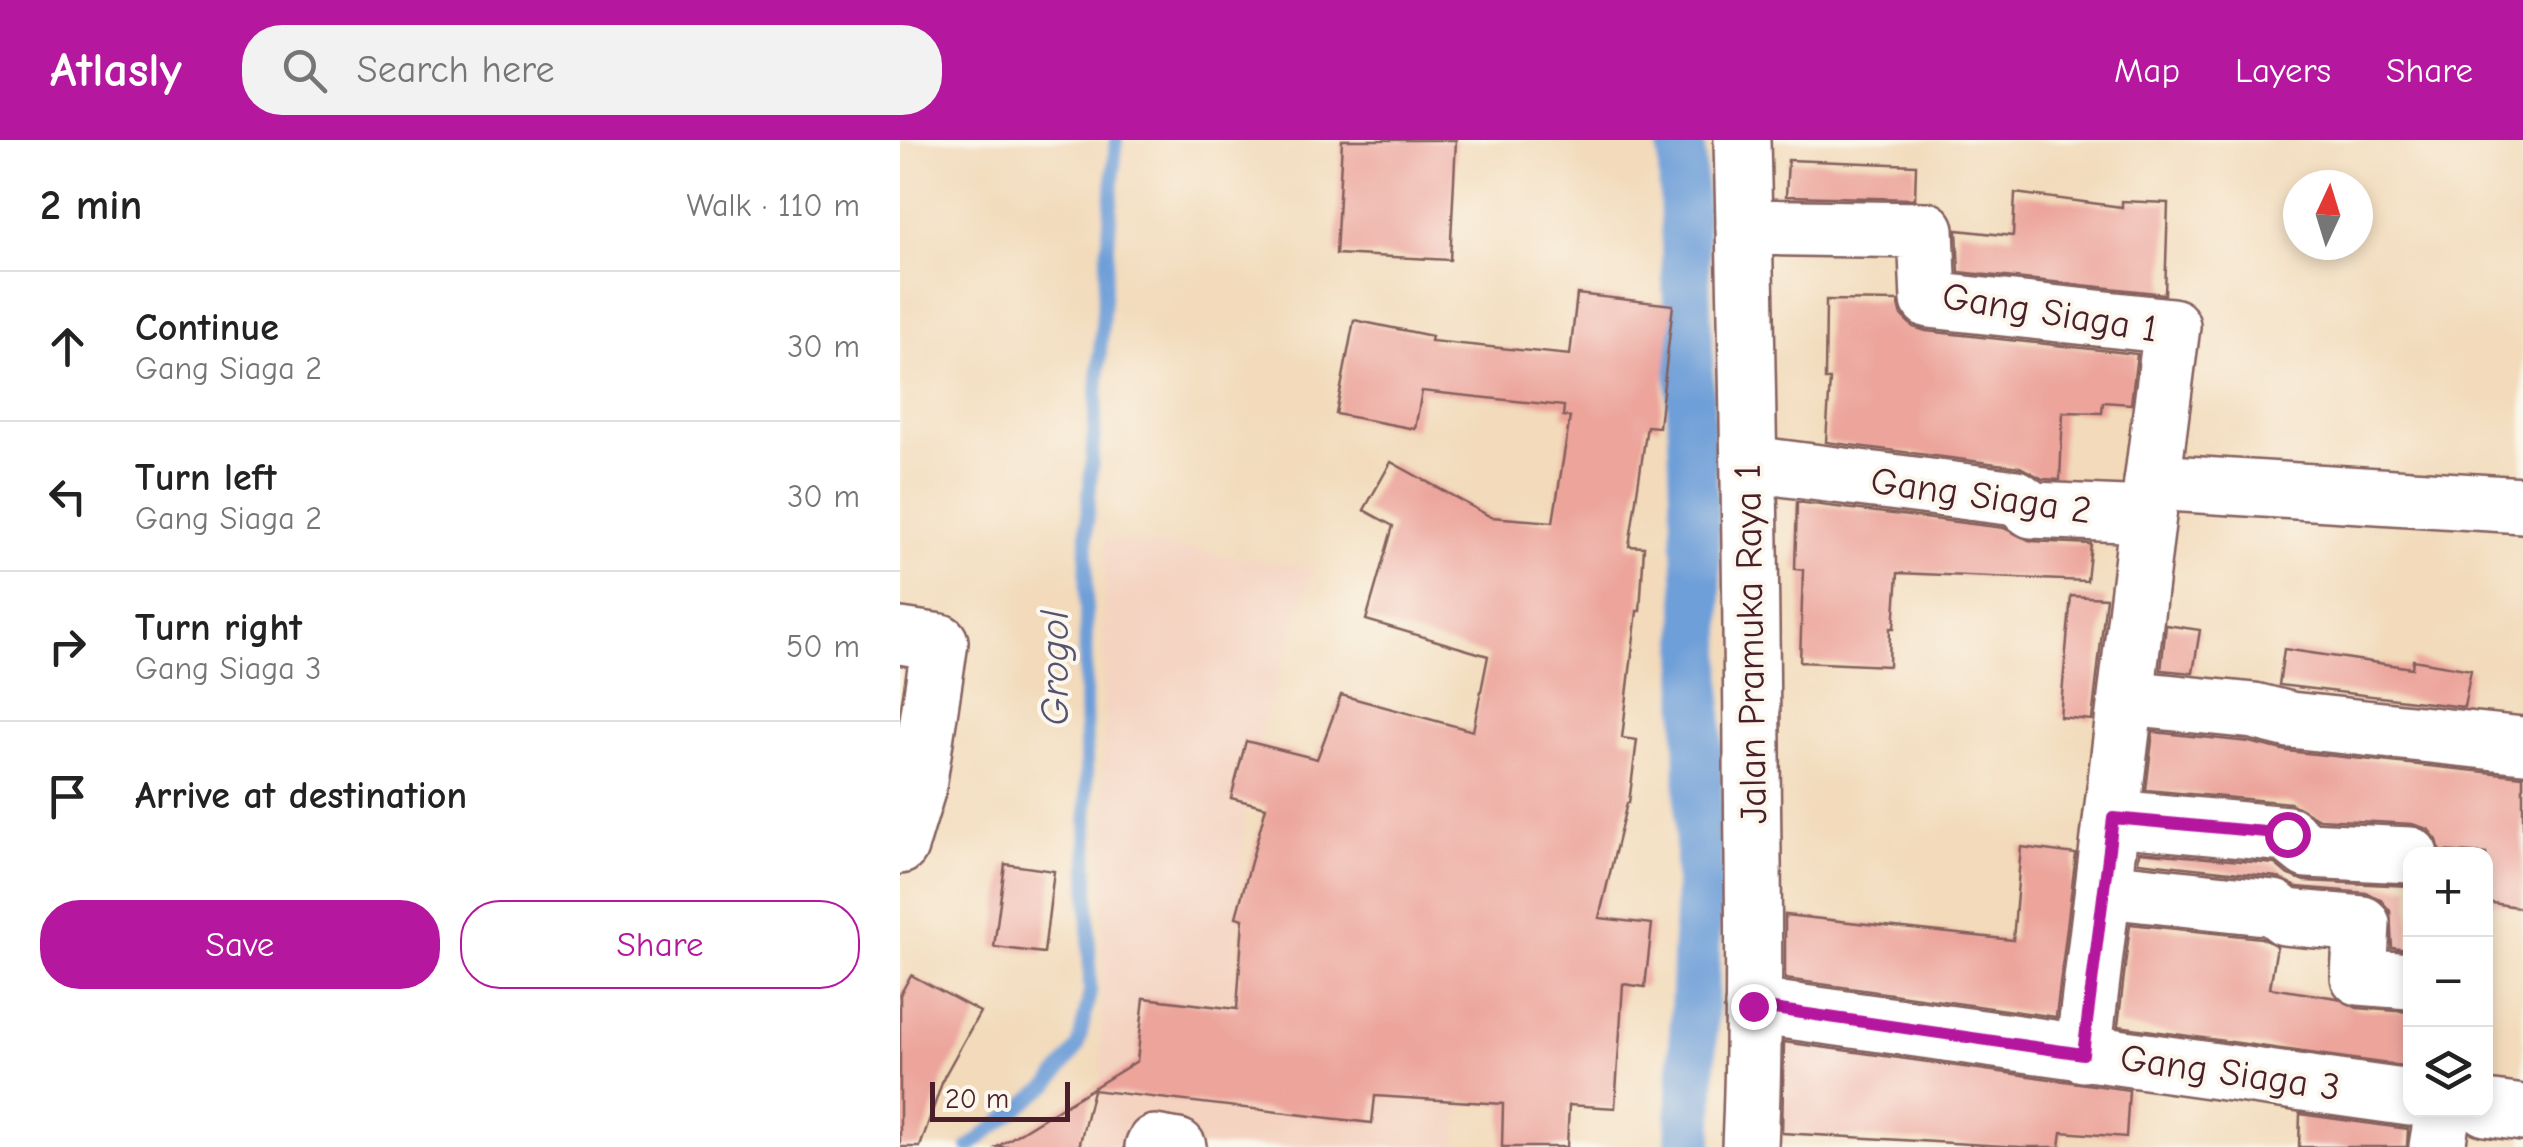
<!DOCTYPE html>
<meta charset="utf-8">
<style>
:root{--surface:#fff;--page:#f2f2f2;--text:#222;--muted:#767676;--line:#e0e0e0;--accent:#b5179e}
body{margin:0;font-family:"Comic Neue",sans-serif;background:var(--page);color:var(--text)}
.controls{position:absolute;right:30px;bottom:30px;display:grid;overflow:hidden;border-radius:20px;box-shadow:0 5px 15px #0003}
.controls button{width:90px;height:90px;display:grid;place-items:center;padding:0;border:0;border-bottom:2px solid var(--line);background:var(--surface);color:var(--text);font:50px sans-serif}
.compass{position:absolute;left:1383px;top:30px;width:90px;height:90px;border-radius:50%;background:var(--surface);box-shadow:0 5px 15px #0003;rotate:4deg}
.scale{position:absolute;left:30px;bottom:25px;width:140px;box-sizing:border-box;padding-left:10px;border:5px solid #4a1f2b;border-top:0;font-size:28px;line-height:35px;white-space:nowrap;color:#4a1f2b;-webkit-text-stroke:8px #fbf7ec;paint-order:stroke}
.stop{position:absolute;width:30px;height:30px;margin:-22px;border:8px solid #b5179e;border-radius:50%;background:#fff}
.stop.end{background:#b5179e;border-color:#fff;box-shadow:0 2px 10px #0008}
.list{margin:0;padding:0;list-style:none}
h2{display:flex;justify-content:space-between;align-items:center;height:130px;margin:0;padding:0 40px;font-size:42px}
h2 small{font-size:32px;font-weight:400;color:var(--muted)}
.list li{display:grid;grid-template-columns:65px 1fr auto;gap:30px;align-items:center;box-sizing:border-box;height:150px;padding:0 40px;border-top:2px solid var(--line)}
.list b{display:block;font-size:38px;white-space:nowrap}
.list p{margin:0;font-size:32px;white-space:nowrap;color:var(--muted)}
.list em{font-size:32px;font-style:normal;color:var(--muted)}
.actions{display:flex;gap:20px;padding:30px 40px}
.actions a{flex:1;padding:22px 0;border:2px solid var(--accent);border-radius:40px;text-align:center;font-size:35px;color:var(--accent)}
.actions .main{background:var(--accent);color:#fff}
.icon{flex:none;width:55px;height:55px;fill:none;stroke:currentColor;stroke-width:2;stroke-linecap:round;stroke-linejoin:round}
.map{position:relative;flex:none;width:1623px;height:1007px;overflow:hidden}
header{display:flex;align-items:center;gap:60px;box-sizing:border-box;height:140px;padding:0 50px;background:var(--accent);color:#fff}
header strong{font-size:48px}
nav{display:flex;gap:55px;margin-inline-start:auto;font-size:35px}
.search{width:700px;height:90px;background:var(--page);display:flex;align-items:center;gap:25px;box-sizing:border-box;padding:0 35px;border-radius:40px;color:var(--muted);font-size:38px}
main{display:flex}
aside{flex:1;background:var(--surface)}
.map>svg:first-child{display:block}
</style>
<header>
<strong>Atlasly</strong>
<div class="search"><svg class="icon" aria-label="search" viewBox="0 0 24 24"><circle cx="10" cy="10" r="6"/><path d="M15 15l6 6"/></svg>Search here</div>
<nav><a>Map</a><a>Layers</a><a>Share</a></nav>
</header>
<main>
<aside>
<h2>2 min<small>Walk · 110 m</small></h2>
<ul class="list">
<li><svg class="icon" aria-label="ahead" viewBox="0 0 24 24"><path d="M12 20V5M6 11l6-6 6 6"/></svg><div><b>Continue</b><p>Gang Siaga 2</p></div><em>30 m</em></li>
<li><svg class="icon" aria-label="left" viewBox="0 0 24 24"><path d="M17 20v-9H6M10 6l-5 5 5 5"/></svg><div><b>Turn left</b><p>Gang Siaga 2</p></div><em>30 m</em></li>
<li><svg class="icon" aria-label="right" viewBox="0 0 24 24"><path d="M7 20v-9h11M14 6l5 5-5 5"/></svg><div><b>Turn right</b><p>Gang Siaga 3</p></div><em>50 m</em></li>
<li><svg class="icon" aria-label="arrive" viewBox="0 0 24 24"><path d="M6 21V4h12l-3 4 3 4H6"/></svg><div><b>Arrive at destination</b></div></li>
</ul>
<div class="actions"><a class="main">Save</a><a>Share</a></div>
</aside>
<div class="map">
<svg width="1623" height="1007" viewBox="0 0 1623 1007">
<rect width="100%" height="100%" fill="#fbf7ec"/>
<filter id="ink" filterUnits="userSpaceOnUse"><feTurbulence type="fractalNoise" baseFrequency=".01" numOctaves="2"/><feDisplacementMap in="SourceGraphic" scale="20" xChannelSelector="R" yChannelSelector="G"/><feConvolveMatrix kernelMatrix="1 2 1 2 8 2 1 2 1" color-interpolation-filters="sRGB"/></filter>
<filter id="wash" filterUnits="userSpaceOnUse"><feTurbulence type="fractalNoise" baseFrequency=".0048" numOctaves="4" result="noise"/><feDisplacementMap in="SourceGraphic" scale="40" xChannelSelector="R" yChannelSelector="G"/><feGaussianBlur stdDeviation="2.25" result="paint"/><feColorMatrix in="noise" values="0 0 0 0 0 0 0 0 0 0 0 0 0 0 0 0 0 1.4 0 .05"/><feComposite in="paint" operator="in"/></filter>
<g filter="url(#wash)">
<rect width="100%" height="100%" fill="#f2daba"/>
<polygon fill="#f4d3c1" points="205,397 414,428 348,633 334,831 518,861 566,942 556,1007 184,1007 201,954"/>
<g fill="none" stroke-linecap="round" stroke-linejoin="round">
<polyline stroke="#6e9fd8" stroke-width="14" points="69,1007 150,944 178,907 190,852 185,562 187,385 216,0"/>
<polyline stroke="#6e9fd8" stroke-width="48" points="781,0 798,461 799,743 789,1007"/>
</g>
<g id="blocks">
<g fill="#eca49b">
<polygon points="442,0 556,0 550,120 436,114"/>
<polygon points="888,20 1016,25 1015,59 886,56"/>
<polygon points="1115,53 1222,67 1222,61 1268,63 1265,154 1059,132 1057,90 1113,96"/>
<polygon points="677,154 773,165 759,287 747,286 729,406 744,407 740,471 737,471 722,598 737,600 729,663 727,663 699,778 752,784 745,847 723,844 715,968 669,965 667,1007 602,1007 603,964 475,956 472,983 193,950 179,1007 97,1007 237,921 244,858 337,869 343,779 336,777 366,667 331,658 346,601 417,619 441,555 573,591 588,516 466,480 493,386 464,370 491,322 591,377 653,382 670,277 663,276 664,266 522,251 515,289 436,274 454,180 532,196 531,201 670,215"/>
<polygon points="926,160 998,161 1002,176 1013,187 1026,191 1237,214 1231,264 1203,262 1202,273 1163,272 1160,340 1143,339 1120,327 926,302 930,240 925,240"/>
<polygon points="897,362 1104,388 1131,401 1191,404 1187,441 998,433 994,488 990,488 989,526 900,522 903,430 895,429"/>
<polygon points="1171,456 1206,458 1192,580 1160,577"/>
<polygon points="1266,485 1300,490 1293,533 1261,530"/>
<polygon points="1384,509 1512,528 1513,520 1571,530 1564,567 1379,545"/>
<polygon points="1253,592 1349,602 1387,611 1623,636 1623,768 1586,762 1586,714 1540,711 1537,700 1528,689 1512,684 1419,679 1390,663 1246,650"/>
<polygon points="1121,707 1176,714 1156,877 885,839 885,775 1113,800"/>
<polygon points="1239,712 1375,724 1388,735 1405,741 1510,746 1510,810 1492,808 1490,771 1480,759 1466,753 1397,747 1377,737 1238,722"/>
<polygon points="105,724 154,731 144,813 94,807"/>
<polygon points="1230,784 1361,798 1377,806 1370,848 1437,858 1457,868 1510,872 1510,927 1218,886"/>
<polygon points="11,835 80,872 44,937 20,1007 0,1007 0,855"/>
<polygon points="884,902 1229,950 1226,997 1162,992 1160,1007 1121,1007 882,993"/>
<polygon points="1400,974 1508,989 1507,1007 1399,1007"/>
</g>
</g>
</g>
<g filter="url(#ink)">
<use href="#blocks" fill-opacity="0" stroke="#85605d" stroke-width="2.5"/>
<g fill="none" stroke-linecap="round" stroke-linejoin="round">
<g stroke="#85605d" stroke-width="60">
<g id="minor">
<polyline points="844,87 1026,90 1029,160 1272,186 1248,375"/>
<polyline points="850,324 1116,358 1132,370 1248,375 1183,914"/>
<polyline points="1252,342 1623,365"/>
<polyline points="0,496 40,502 18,647 0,706"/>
<polyline points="1227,558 1354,571 1390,580 1623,605"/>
<polyline points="1213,678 1387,694 1407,710 1510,715"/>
<polyline points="1204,750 1374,768 1385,777 1462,784 1459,837 1510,841"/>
<polyline points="853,866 1510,958"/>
<polyline points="1586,968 1623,973"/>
<polyline points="253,1007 255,1003 278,1007"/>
<polyline points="1537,1007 1543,970"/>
</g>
</g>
<g stroke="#85605d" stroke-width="60">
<path id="major" d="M842,0C847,204 851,409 852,613C853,744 856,876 850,1007"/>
</g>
<use href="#minor" stroke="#fff" stroke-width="55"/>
<use href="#major" stroke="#fff" stroke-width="55"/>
</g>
</g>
<g fill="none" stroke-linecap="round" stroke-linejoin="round" filter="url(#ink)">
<polyline stroke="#b5179e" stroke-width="12" points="853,866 1183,914 1213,678 1387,694"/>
</g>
<g text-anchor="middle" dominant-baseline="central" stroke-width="8" stroke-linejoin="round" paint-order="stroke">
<g font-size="38" fill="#4a1f2b" stroke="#fbf7ec">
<text transform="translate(1150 173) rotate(9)">Gang Siaga 1</text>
<text transform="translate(1081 356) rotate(8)">Gang Siaga 2</text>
<text transform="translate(851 504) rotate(-91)">Jalan Pramuka Raya 1</text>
<text transform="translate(1330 933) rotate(8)">Gang Siaga 3</text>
</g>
<g font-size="40" font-style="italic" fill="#585270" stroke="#fbf7ec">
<text transform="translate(155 528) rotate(-90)">Grogol</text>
</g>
</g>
</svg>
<div class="controls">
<button>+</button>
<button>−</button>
<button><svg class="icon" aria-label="layers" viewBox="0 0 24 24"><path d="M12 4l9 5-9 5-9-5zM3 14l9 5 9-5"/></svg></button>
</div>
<svg class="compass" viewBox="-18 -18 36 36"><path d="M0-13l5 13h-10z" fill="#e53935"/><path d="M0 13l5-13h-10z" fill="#767676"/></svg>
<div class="scale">20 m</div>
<div class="stop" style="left:1387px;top:694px"></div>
<div class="stop end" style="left:853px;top:866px"></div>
</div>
</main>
